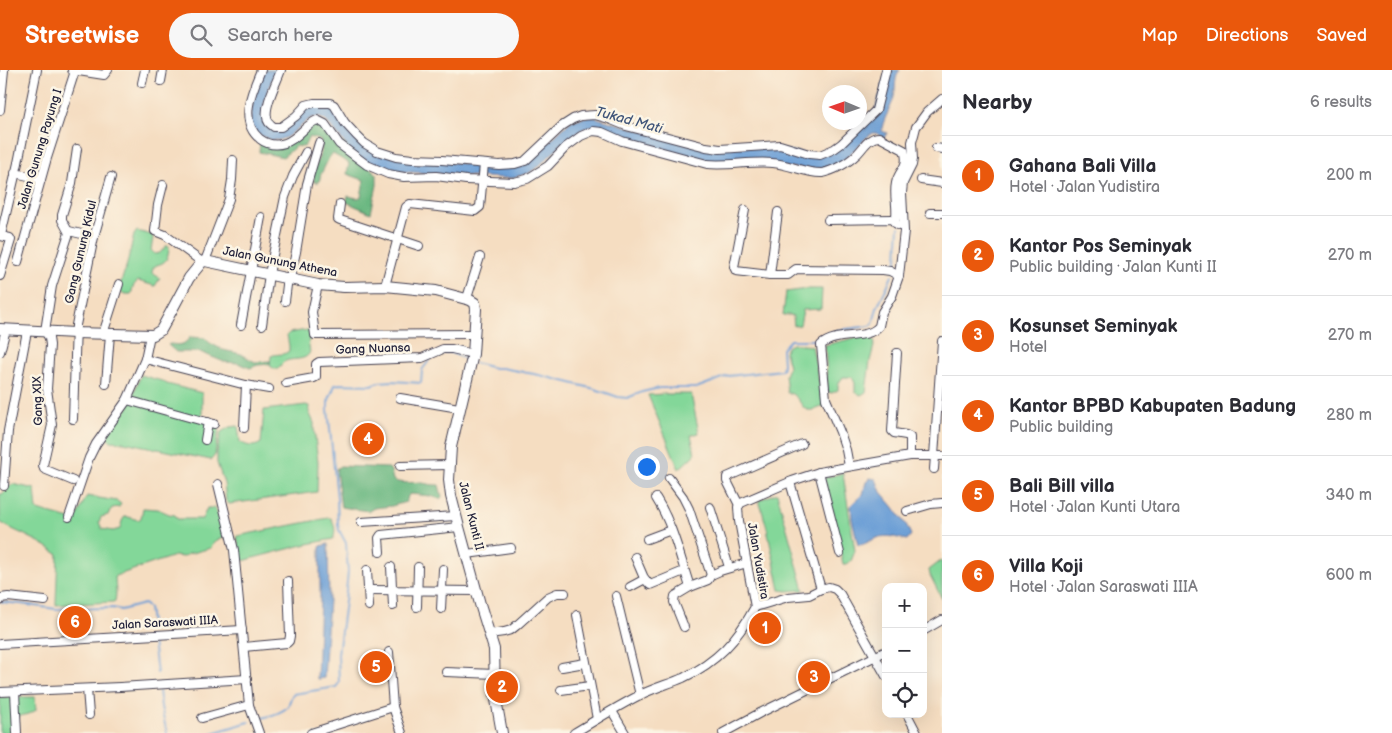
<!DOCTYPE html>
<meta charset="utf-8">
<style>
:root{--surface:#fff;--page:#f7f7f7;--text:#2b2b33;--muted:#7c7c81;--line:#e1e1e2;--accent:#ea580c}
body{margin:0;font-family:"Balsamiq Sans",sans-serif;background:var(--page);color:var(--text)}
.controls{position:absolute;right:15px;bottom:15px;display:grid;overflow:hidden;border-radius:10px;box-shadow:0 5px 20px #0002}
.controls button{width:45px;height:45px;display:grid;place-items:center;padding:0;border:0;border-bottom:1px solid var(--line);background:var(--surface);color:var(--text);font:25px sans-serif}
.compass{position:absolute;left:822px;top:15px;width:45px;height:45px;border-radius:50%;background:var(--surface);box-shadow:0 5px 20px #0002;rotate:272deg}
.you{position:absolute;left:646px;top:396px;width:18px;height:18px;margin:-12px;border:4px solid #fff;border-radius:50%;background:#1a73e8;box-shadow:0 0 0 8px #1a73e833}
.badge{display:grid;place-items:center;width:32px;height:32px;border-radius:50%;background:var(--accent);color:#fff;font-size:16px;font-weight:700}
.pin{position:absolute;translate:-50% -50%;border:2px solid #fff;box-shadow:0 1px 5px #0006}
.list{margin:0;padding:0;list-style:none}
h2{display:flex;justify-content:space-between;align-items:center;height:65px;margin:0;padding:0 20px;font-size:21px}
h2 small{font-size:16px;font-weight:400;color:var(--muted)}
.list li{display:grid;grid-template-columns:32px 1fr auto;gap:15px;align-items:center;box-sizing:border-box;height:80px;padding:0 20px;border-top:1px solid var(--line)}
.list b{display:block;font-size:19px;white-space:nowrap}
.list p{margin:0;font-size:16px;white-space:nowrap;color:var(--muted)}
.list em{font-size:16px;font-style:normal;color:var(--muted)}
.icon{flex:none;width:28px;height:28px;fill:none;stroke:currentColor;stroke-width:2;stroke-linecap:round;stroke-linejoin:round}
.map{position:relative;flex:none;width:942px;height:663px;overflow:hidden}
header{display:flex;align-items:center;gap:30px;box-sizing:border-box;height:70px;padding:0 25px;background:var(--accent);color:#fff}
header strong{font-size:24px}
nav{display:flex;gap:28px;margin-inline-start:auto;font-size:18px}
.search{width:350px;height:45px;background:var(--page);display:flex;align-items:center;gap:12px;box-sizing:border-box;padding:0 18px;border-radius:28px;color:var(--muted);font-size:19px}
main{display:flex}
aside{flex:1;background:var(--surface)}
.map>svg:first-child{display:block}
</style>
<header>
<strong>Streetwise</strong>
<div class="search"><svg class="icon" aria-label="search" viewBox="0 0 24 24"><circle cx="10" cy="10" r="6"/><path d="M15 15l6 6"/></svg>Search here</div>
<nav><a>Map</a><a>Directions</a><a>Saved</a></nav>
</header>
<main>
<div class="map">
<svg width="942" height="663" viewBox="0 0 942 663">
<rect width="100%" height="100%" fill="#fcf5e5"/>
<filter id="ink" filterUnits="userSpaceOnUse"><feTurbulence type="fractalNoise" baseFrequency=".02" numOctaves="2"/><feDisplacementMap in="SourceGraphic" scale="10" xChannelSelector="R" yChannelSelector="G"/><feConvolveMatrix kernelMatrix="1 2 1 2 8 2 1 2 1" color-interpolation-filters="sRGB"/></filter>
<filter id="wash" filterUnits="userSpaceOnUse"><feTurbulence type="fractalNoise" baseFrequency=".0096" numOctaves="4" result="noise"/><feDisplacementMap in="SourceGraphic" scale="20" xChannelSelector="R" yChannelSelector="G"/><feGaussianBlur stdDeviation="1.12" result="paint"/><feColorMatrix in="noise" values="0 0 0 0 0 0 0 0 0 0 0 0 0 0 0 0 0 1.4 0 .05"/><feComposite in="paint" operator="in"/></filter>
<g filter="url(#wash)">
<rect width="100%" height="100%" fill="#f5ddc1"/>
<g fill="#83d799" stroke="#527c6a">
<path d="M137,161L152,165L153,168L151,180L155,184L160,183L166,176H169C169,202 153,188 152,203L160,208L155,216L138,211L134,215L131,224H125L118,221L127,194L134,165Z"/>
<polygon points="807,219 822,219 821,239 803,240 800,255 794,256 793,246 791,245 783,245 786,222"/>
<path d="M307,260L310,262L311,264C305,274 312,279 309,284C304,291 293,288 286,291C282,292 280,297 278,299H275L270,296L271,286C277,283 283,286 289,281V276L287,265L289,263Z"/>
<polygon points="859,267 872,267 875,272 870,291 866,322 861,325 855,322 855,313 852,307 843,307 838,314 838,320 832,323 828,322 825,275"/>
<path d="M792,274L812,276L824,336C796,349 807,328 787,322L785,305L789,296L785,282L787,277Z"/>
<polygon points="141,305 162,311 167,314 202,323 202,347 219,356 219,359 215,385 211,390 124,372 111,371 106,367 106,365 128,337"/>
<polygon points="665,324 691,324 699,363 691,365 695,384 679,399 648,325"/>
<path d="M306,335L309,336V342L314,353V359L318,392L317,422L229,434L226,431L224,413L217,393V382L221,362L230,357L238,356L240,372C247,376 254,378 261,373L264,340Z"/>
<polygon points="839,404 843,404 855,481 851,491 846,494 843,494 824,408"/>
<path d="M12,414L35,419L37,440L74,450C80,443 82,434 87,426L117,431L121,434L119,437L112,438L108,445L101,447L99,452L102,459L113,461L120,459L122,451L125,446L138,450L141,448L143,438L158,439L169,444L175,445L177,449H202L207,438H215C219,448 224,457 223,468L215,471L211,478L188,484L183,487L174,486L115,506C115,514 117,523 115,531L113,532L56,535V532L58,484C50,479 42,473 33,469C22,463 10,459 0,452V424H2Z"/>
<polygon points="777,423 804,520 787,521 780,520 767,458 759,430"/>
<path d="M328,448H331C335,454 336,463 333,469L303,475L253,488L247,490L241,491L237,466Z"/>
<polygon points="942,490 942,529 930,505 929,500"/>
<polygon points="0,627 35,627 36,640 31,643 14,648 14,663 0,663"/>
</g>
<g fill="#6ab881" stroke="#466d5e">
<path d="M315,53L323,56L377,104V115L371,143L346,132L348,126L357,128L361,127L364,110L347,104L349,93L333,84L330,86L321,104L319,112H314C310,97 326,83 320,70L309,67L304,77L296,76L283,87L259,82L260,72L277,77Z"/>
<path d="M190,267L205,268L210,273L223,280L241,284L255,292L270,291V294L258,295L250,298L238,293L224,292L200,282H176L168,275L170,274C180,275 184,276 190,267Z"/>
<path d="M340,396L389,398L391,401L393,410C402,415 412,411 422,413C429,414 430,415 439,415L442,427L440,429L431,426L410,424L408,426L406,432L392,436L374,438L369,441L341,437L336,399Z"/>
</g>
<g fill="#6b9ed6" stroke="#466088">
<path d="M262,0H277L271,12L264,34L273,60L312,35L326,36L335,42L376,82L473,95L529,90L571,51L590,46L692,75L775,78L823,86L874,43L887,0H900C894,7 896,18 894,27C892,37 881,52 882,61L887,63L884,68L876,63H872L866,68L842,92L830,97L812,99L713,92L628,71L612,61L598,57L592,56L583,59L565,71L539,96L529,103L512,108H502L395,101L372,95L352,82L326,51L319,47L311,48L287,67L279,70H270L255,63L250,53L255,16Z"/>
<path d="M870,408L876,409L881,422L893,436L906,454L911,465L907,470C897,468 887,464 877,468C870,470 865,475 858,475L852,449L851,435L863,424L866,412Z"/>
<polygon points="328,474 329,530 324,608 319,609 317,609 320,528 320,478 321,476"/>
</g>
<g fill="none" stroke-linecap="round" stroke-linejoin="round">
<g stroke="#6b9ed6" stroke-width="2">
<polyline points="894,201 897,189 899,157"/>
<polyline points="440,284 449,282 469,290"/>
<polyline points="475,293 494,298 502,298 539,305 595,319 618,327 627,328 642,322 659,318 696,318 728,306 782,300 783,294 782,279 790,270 816,270 827,264 839,260 870,256 873,254 877,238 892,206"/>
<polyline points="2,532 21,534 56,539 113,538 121,540 144,534 149,538 152,560"/>
<polyline points="153,571 157,603"/>
<polyline points="159,621 161,637 167,663"/>
<path d="M262,648C270,646 283,643 288,636C290,632 290,628 293,624L336,617L339,613L338,584L345,531L348,502L346,473L339,460L338,454L337,428L328,339V332L335,315L339,314L372,315L379,312L392,311L421,313L422,300L431,288"/>
<polyline points="212,663 249,652"/>
</g>
</g>
</g>
<g filter="url(#ink)">
<g fill="none" stroke-linecap="round" stroke-linejoin="round">
<g stroke="#423e4f" stroke-width="10">
<g id="street">
<polyline points="72,0 104,5 108,0"/>
<path d="M261,0C252,21 238,51 260,69C268,75 276,76 285,73C298,69 305,55 317,50L325,54L339,74L367,95L388,104L404,107L436,106L466,110L514,112L527,109L548,96L566,77L581,66L593,61L602,62L622,71L707,94C729,96 751,91 773,93C788,94 808,104 822,103C833,101 848,93 856,85C863,79 868,67 879,67L904,80C910,98 899,99 896,113C893,127 899,140 895,153"/>
<path d="M281,0C277,12 264,35 267,47C267,52 270,54 274,57H281L296,46L306,35L314,33H330L334,35L345,53L357,66L364,73L377,81L396,87L412,89L442,90L499,95L515,94L525,91L562,56L573,49L581,46L595,45L609,49L626,56L706,77L720,79L780,75L809,84L820,85L834,79L841,74L876,40L886,0"/>
<polyline points="161,11 163,0"/>
<polyline points="142,13 145,0"/>
<polyline points="0,40 4,0"/>
<polyline points="936,78 942,79"/>
<polyline points="15,103 41,109"/>
<polyline points="921,110 942,113"/>
<polyline points="163,115 158,135 155,161 165,165 202,192"/>
<polyline points="340,134 338,149 340,150 419,176"/>
<polyline points="745,140 734,197 736,201 770,205 788,205 796,199 883,200 890,201 899,206"/>
<polyline points="930,143 942,143"/>
<polyline points="828,150 891,149 898,155"/>
<polyline points="69,161 94,167"/>
<polyline points="205,191 229,129 232,110 233,90"/>
<polyline points="18,192 47,88 75,1"/>
<polyline points="770,205 778,142"/>
<polyline points="0,206 11,170 10,168 1,166 1,165 18,93 37,0"/>
<polyline points="290,208 296,182 307,114 319,73"/>
<polyline points="318,215 312,242 315,265 475,264"/>
<polyline points="385,216 406,137 410,134 475,141 480,137 484,94"/>
<polyline points="467,228 480,187"/>
<polyline points="285,231 288,207"/>
<polyline points="241,255 261,147"/>
<polyline points="262,255 269,204 285,127 293,106 306,82"/>
<polyline points="103,264 119,214"/>
<polyline points="0,282 6,259"/>
<polyline points="897,283 892,361 894,363 906,365 910,367 910,386"/>
<polyline points="145,289 246,315 269,319"/>
<polyline points="286,313 314,308 316,307 316,294 319,292 422,288 443,279 452,279 473,284"/>
<polyline points="106,314 110,264"/>
<polyline points="400,328 459,338"/>
<polyline points="127,330 214,354"/>
<polyline points="73,349 76,255 94,167 111,107"/>
<polyline points="244,358 246,315"/>
<polyline points="205,370 208,352"/>
<polyline points="934,386 942,271"/>
<polyline points="400,396 449,395"/>
<path d="M849,396L846,380L840,362L826,329L821,275C837,261 867,271 879,256L882,242L892,226L899,206L904,161L902,123L903,113L912,95L913,89L912,72L914,65L916,57L927,42L942,29"/>
<polyline points="934,399 935,386"/>
<polyline points="819,402 840,483"/>
<polyline points="669,408 683,427 689,439 711,505"/>
<polyline points="73,411 44,399 43,395 52,355 47,319 50,275 49,268 45,261 52,216 69,163 62,150 62,145 72,113 77,79"/>
<polyline points="790,412 821,519"/>
<polyline points="218,414 234,480 249,635 259,663"/>
<polyline points="4,416 8,361 27,261"/>
<path d="M656,428C673,455 680,487 690,517"/>
<polyline points="739,435 727,411 727,407 802,374"/>
<polyline points="710,437 729,497"/>
<polyline points="907,441 931,434 942,433"/>
<polyline points="69,447 89,388 96,374 127,330 145,289 150,265"/>
<polyline points="361,452 456,446"/>
<polyline points="647,469 671,460"/>
<polyline points="380,482 379,468 381,465 459,457"/>
<polyline points="467,484 511,478"/>
<polyline points="635,487 644,508 650,515 684,501"/>
<polyline points="391,497 393,536"/>
<polyline points="367,500 369,536"/>
<polyline points="630,517 645,509"/>
<polyline points="369,520 477,521"/>
<polyline points="616,526 640,625"/>
<polyline points="0,531 1,528 8,527 45,531"/>
<polyline points="417,537 418,497"/>
<polyline points="755,537 788,527 809,525 821,519 829,517 835,519 840,524 886,606"/>
<polyline points="441,539 443,499"/>
<polyline points="577,545 597,649"/>
<polyline points="684,557 674,532 675,526 690,517 708,510 711,505 720,501 747,493"/>
<polyline points="923,561 942,550"/>
<polyline points="489,564 504,562 511,560 516,556 548,527 557,523 565,523"/>
<polyline points="0,574 242,560"/>
<polyline points="244,577 287,573 289,571 290,566 288,511"/>
<polyline points="389,582 393,637 402,663"/>
<polyline points="562,597 585,593"/>
<polyline points="446,602 495,604"/>
<polyline points="87,619 89,645"/>
<polyline points="561,620 590,616"/>
<polyline points="0,622 120,617 247,609"/>
<polyline points="15,622 17,663"/>
<polyline points="612,641 625,663"/>
<polyline points="907,644 917,663"/>
<polyline points="202,648 249,635"/>
<polyline points="311,663 393,637"/>
<path d="M574,663C596,650 618,636 640,625C654,618 669,614 683,608C717,592 737,570 755,537L739,451L738,437L741,433L792,411L819,402L910,386H942"/>
<polyline points="723,663 760,643 886,581"/>
</g>
</g>
<g stroke="#423e4f" stroke-width="12">
<polyline id="secondary" points="0,259 75,263 153,265 161,260 166,251 189,208 202,192 205,191 318,215 344,217 385,216 436,221 470,230 475,233 476,239 473,284 451,377 449,410 451,426 459,457 480,534 494,579 495,624 502,663"/>
</g>
<use href="#street" stroke="#fff" stroke-width="8"/>
<use href="#secondary" stroke="#fff" stroke-width="10"/>
</g>
</g>
<g text-anchor="middle" dominant-baseline="central" stroke-width="5" stroke-linejoin="round" paint-order="stroke">
<g font-size="12" fill="#22223b" stroke="#fcf5e5">
<text transform="translate(40 79) rotate(-73)">Jalan Gunung Payung I</text>
<text transform="translate(81 182) rotate(-77)">Gang Gunung Kidul</text>
<text transform="translate(280 192) rotate(11)">Jalan Gunung Athena</text>
<text transform="translate(373 279) rotate(-2)">Gang Nuansa</text>
<text transform="translate(38 331) rotate(-92)">Gang XIX</text>
<text transform="translate(471 446) rotate(76)">Jalan Kunti II</text>
<text transform="translate(758 491) rotate(80)">Jalan Yudistira</text>
<text transform="translate(165 553) rotate(-3)">Jalan Saraswati IIIA</text>
</g>
<g font-size="14" font-style="italic" fill="#3f5479" stroke="#fcf5e5">
<text transform="translate(629 50) rotate(15)">Tukad Mati</text>
</g>
</g>
</svg>
<div class="controls">
<button>+</button>
<button>−</button>
<button><svg class="icon" aria-label="locate" viewBox="0 0 24 24"><circle cx="12" cy="12" r="6"/><path d="M12 2v4M12 18v4M2 12h4M18 12h4"/></svg></button>
</div>
<svg class="compass" viewBox="-18 -18 36 36"><path d="M0-13l5 13h-10z" fill="#e53935"/><path d="M0 13l5-13h-10z" fill="#7c7c81"/></svg>
<div class="you"></div>
<div class="pin badge" style="left:765px;top:558px">1</div>
<div class="pin badge" style="left:502px;top:617px">2</div>
<div class="pin badge" style="left:814px;top:607px">3</div>
<div class="pin badge" style="left:368px;top:369px">4</div>
<div class="pin badge" style="left:376px;top:597px">5</div>
<div class="pin badge" style="left:75px;top:552px">6</div>
</div>
<aside>
<h2>Nearby<small>6 results</small></h2>
<ul class="list">
<li><span class="badge">1</span><div><b>Gahana Bali Villa</b><p>Hotel · Jalan Yudistira</p></div><em>200 m</em></li>
<li><span class="badge">2</span><div><b>Kantor Pos Seminyak</b><p>Public building · Jalan Kunti II</p></div><em>270 m</em></li>
<li><span class="badge">3</span><div><b>Kosunset Seminyak</b><p>Hotel</p></div><em>270 m</em></li>
<li><span class="badge">4</span><div><b>Kantor BPBD Kabupaten Badung</b><p>Public building</p></div><em>280 m</em></li>
<li><span class="badge">5</span><div><b>Bali Bill villa</b><p>Hotel · Jalan Kunti Utara</p></div><em>340 m</em></li>
<li><span class="badge">6</span><div><b>Villa Koji</b><p>Hotel · Jalan Saraswati IIIA</p></div><em>600 m</em></li>
</ul>
</aside>
</main>
